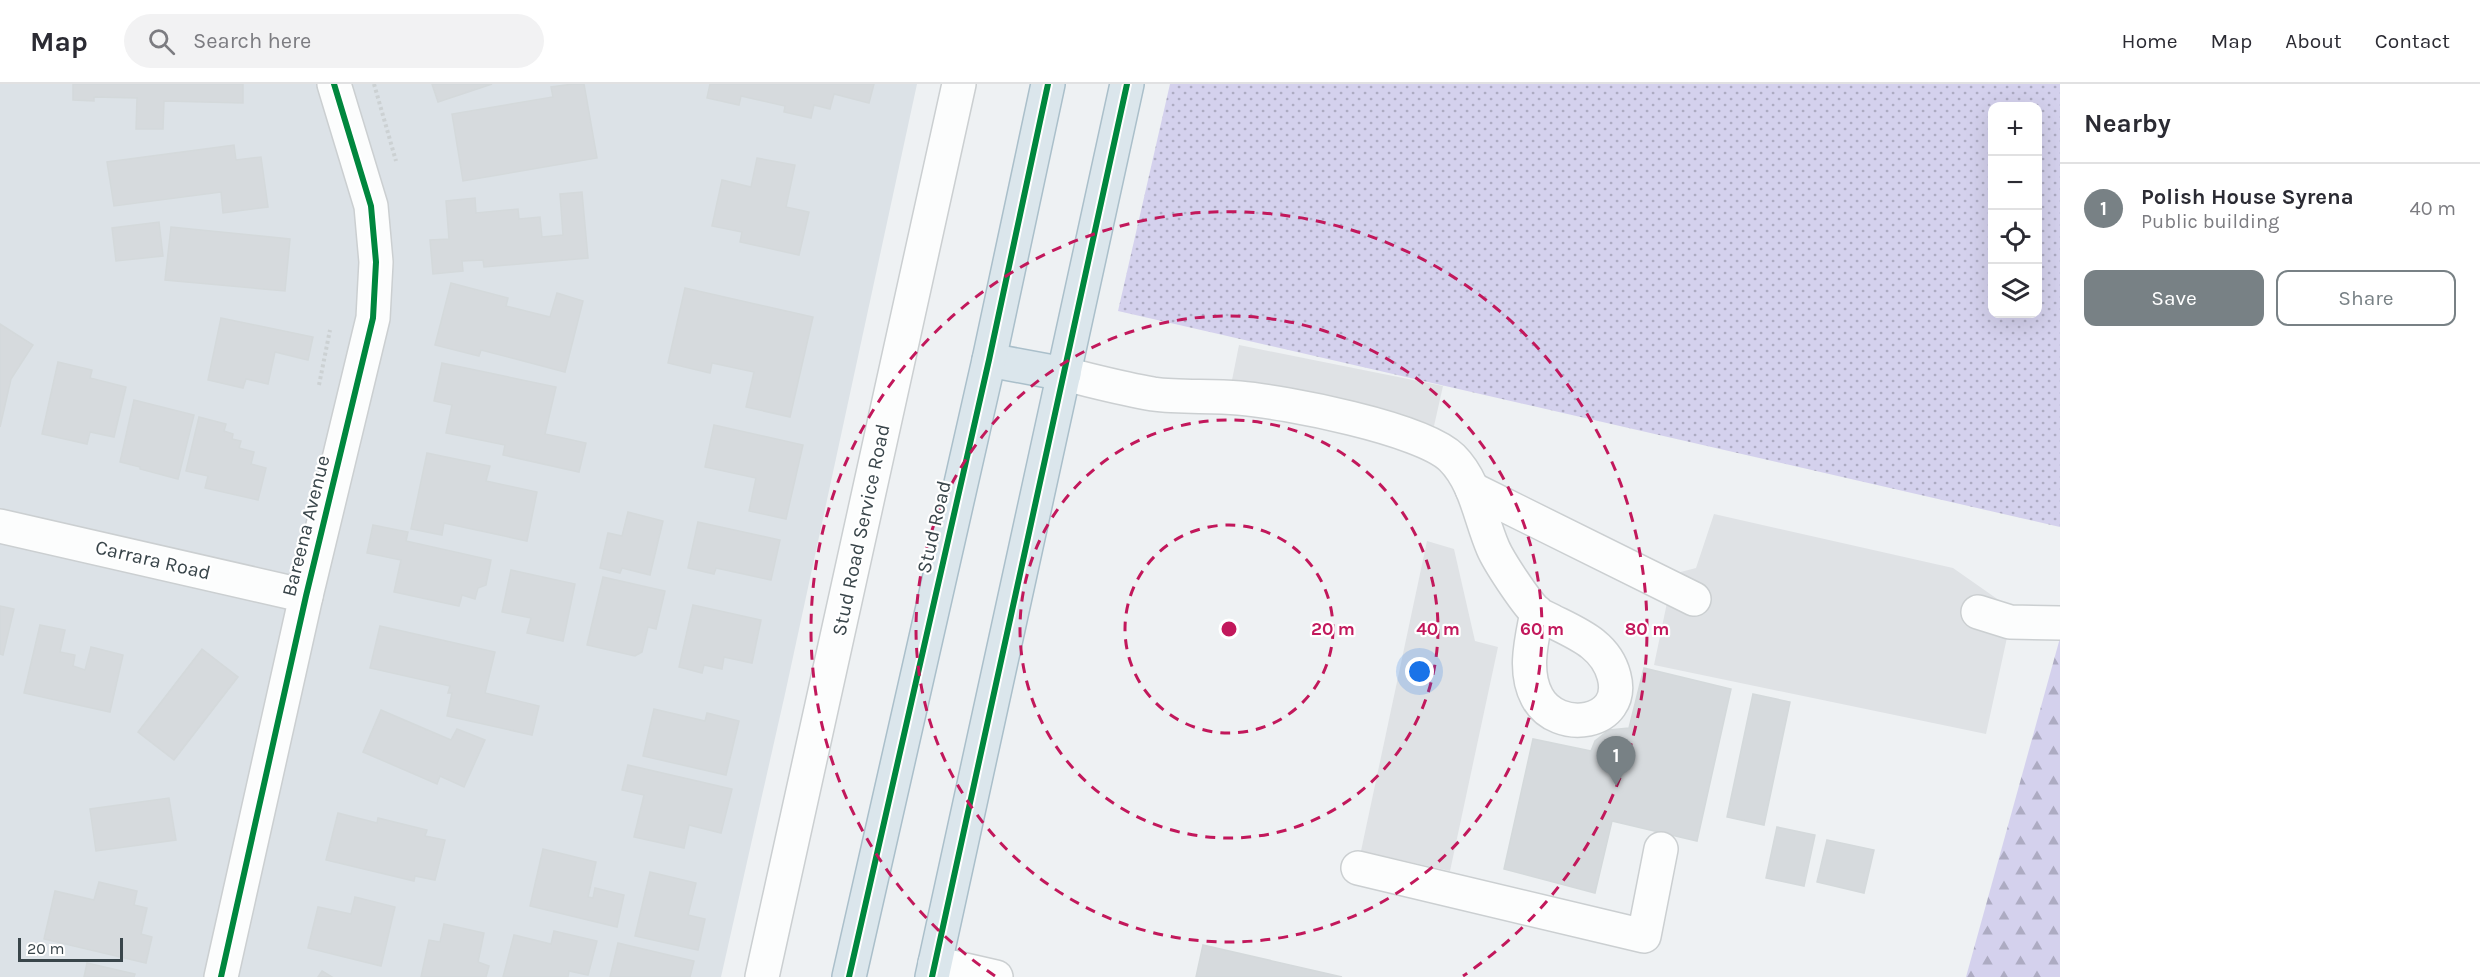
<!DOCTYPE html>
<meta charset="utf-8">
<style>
:root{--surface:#fff;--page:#f2f2f3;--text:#2b2b33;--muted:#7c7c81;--line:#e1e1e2;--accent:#788185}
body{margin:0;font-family:Karla,sans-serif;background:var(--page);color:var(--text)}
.controls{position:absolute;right:18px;top:18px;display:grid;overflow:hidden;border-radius:12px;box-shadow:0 6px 24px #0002}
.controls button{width:54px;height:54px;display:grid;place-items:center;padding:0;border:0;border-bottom:2px solid var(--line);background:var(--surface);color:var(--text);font:30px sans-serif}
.scale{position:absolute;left:18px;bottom:15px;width:105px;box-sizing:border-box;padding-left:6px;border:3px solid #39454a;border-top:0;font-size:16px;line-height:21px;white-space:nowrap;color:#39454a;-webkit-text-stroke:4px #fff;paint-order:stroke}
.you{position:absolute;left:1420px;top:588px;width:21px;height:21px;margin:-15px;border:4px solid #fff;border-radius:50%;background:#1a73e8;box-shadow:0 0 0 9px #1a73e833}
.badge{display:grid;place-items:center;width:39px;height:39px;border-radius:50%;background:var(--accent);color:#fff;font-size:20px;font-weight:700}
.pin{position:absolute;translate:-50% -50px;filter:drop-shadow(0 2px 3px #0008)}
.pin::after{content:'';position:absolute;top:32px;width:21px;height:18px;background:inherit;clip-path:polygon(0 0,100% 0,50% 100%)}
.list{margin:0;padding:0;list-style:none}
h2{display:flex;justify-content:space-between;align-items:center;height:78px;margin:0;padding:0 24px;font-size:26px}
h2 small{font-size:20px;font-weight:400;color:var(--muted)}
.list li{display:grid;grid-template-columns:39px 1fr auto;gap:18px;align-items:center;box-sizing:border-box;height:90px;padding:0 24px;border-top:2px solid var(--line)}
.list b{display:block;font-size:22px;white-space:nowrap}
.list p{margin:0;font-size:20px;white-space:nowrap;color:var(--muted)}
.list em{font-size:20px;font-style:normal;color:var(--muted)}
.actions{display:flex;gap:12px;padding:18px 24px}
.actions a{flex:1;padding:14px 0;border:2px solid var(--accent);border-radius:12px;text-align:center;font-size:21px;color:var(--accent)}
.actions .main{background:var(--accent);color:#fff}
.icon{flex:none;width:33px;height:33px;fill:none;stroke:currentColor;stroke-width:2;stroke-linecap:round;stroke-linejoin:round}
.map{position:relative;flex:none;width:2060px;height:893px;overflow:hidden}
header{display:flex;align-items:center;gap:36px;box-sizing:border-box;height:84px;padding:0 30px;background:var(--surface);border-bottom:2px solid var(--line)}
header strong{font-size:28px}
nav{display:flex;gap:33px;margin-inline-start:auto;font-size:21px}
.search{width:420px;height:54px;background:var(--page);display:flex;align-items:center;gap:15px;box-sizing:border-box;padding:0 21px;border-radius:33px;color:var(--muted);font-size:22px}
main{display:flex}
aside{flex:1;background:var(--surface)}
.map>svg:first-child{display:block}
</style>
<header>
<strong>Map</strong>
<div class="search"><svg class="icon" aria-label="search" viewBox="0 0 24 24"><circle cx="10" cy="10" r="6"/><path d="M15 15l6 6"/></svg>Search here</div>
<nav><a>Home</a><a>Map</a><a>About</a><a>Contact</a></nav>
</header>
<main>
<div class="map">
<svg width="2060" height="893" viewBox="0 0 2060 893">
<defs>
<pattern id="grass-dots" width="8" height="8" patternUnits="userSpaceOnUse" patternTransform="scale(1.5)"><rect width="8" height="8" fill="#d4d1ed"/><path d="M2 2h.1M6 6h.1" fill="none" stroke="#adabc2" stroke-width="1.8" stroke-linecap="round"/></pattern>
<pattern id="forest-firs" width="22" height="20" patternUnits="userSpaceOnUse" patternTransform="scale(1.5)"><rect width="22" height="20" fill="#d4d1ed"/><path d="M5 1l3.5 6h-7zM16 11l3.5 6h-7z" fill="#adabc2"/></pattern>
</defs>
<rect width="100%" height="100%" fill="#eef1f3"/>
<polygon fill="#dce2e7" points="0,0 917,0 785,610 721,893 0,893"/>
<path fill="url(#grass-dots)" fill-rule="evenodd" d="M1170,0H2060V443L1118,227ZM1992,22H2038V230H1992Z"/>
<polygon fill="url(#forest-firs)" points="2060,554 2060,893 1966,893"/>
<g fill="#dfe2e5">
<polygon points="1239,261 1443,302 1434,342 1231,301"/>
<polygon points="1714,430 1953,484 2013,526 1986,650 1654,581 1673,490 1696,484"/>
<polygon points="1427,457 1454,465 1475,557 1498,563 1450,787 1361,767"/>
</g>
<g fill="#d6dadd" stroke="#d4d9db" stroke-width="1.5">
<polygon points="73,0 243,0 243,19 164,17 163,45 136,45 137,14 94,13 94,17 73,16"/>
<polygon points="432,0 492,0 438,18"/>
<polygon points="573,0 584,0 597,74 463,97 452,30 553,13 551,3"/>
<polygon points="710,0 874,0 869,19 834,10 830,25 814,21 811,34 784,28 785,22 741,12 739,21 707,14"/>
<polygon points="234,61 236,76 261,73 268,123 223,129 221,108 114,122 107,78"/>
<polygon points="757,74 795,81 786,123 809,128 799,171 740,158 742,148 712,142 722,96 751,103"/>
<polygon points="582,108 588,174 484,183 483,176 462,177 463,187 433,190 430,156 449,155 446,117 475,114 476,129 518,125 519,135 540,133 542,153 563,151 560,110"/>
<polygon points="159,138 163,172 116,177 112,144"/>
<polygon points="171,143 290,155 285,207 165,196"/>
<polygon points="451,199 508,214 506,222 550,233 557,209 583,217 565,288 481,266 479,272 435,261"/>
<polygon points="685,204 813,233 790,333 746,323 754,288 712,279 710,289 668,279"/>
<polygon points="221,234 313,253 308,276 275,268 268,300 246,295 243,304 208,296"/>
<polygon points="0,240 33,261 11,295 0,343"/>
<polygon points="58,278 92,286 90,294 126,303 114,353 90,348 87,360 42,350"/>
<polygon points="442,279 556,303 545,350 586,359 579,388 503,371 505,361 446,349 452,321 434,317"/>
<polygon points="134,316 194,331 178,395 140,385 140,383 120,378"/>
<polygon points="199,333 226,340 224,347 233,350 232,355 241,357 239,364 254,368 251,380 266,384 258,416 205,404 208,392 186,387"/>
<polygon points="714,341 803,361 786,435 749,427 756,394 705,383"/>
<polygon points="427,369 490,382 486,397 537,408 527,457 444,439 442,451 411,445"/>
<polygon points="628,428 663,437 650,491 622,484 620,489 600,484 608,449 622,452"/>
<polygon points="698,438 780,456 771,496 716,484 714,490 688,484"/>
<polygon points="373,441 408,448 406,457 491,476 486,501 478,504 475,515 462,511 459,522 394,508 401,476 367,469"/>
<polygon points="511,486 575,500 563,557 527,549 531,534 502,528"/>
<polygon points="603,493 665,507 656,545 648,543 642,568 635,572 587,561"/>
<polygon points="693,521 761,536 752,579 724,573 722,585 704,581 702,589 679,583"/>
<polygon points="0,522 14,525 3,571 0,570"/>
<polygon points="40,541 65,546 60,568 75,571 73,582 85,586 91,563 123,571 110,628 24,609"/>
<polygon points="380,542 495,568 485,609 539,622 532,651 447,632 452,609 448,609 450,602 370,584"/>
<polygon points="202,565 238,593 174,676 138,648"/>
<polygon points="1644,584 1731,605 1697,757 1612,737 1595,809 1504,785 1533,655 1591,667 1595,657 1609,646 1629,644"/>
<polygon points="1753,610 1790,618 1764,741 1727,733"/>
<polygon points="654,625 705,637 707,629 739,637 726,691 643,672"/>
<polygon points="381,626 451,656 457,645 485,656 464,703 440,692 437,700 363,668"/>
<polygon points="628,681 732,705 721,749 689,741 684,764 634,753 644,711 622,706"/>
<polygon points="169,714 176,756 96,767 90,725"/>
<polygon points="338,729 377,739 378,734 427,746 425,752 445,756 435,796 415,792 414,797 326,776"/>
<polygon points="1777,743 1815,751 1804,802 1766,794"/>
<polygon points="1827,756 1874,766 1864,809 1817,798"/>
<polygon points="543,765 596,778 588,813 593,814 595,804 624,811 617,843 530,822"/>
<polygon points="650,788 696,799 688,831 705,835 698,866 635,852"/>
<polygon points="99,798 137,807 134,821 147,824 141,850 152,853 146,879 44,855 55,807 94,816"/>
<polygon points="355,813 395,823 381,882 308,864 318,823 351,830"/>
<polygon points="444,840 484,849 478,878 489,882 486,893 421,893 429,856 440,858"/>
<polygon points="554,847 597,857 588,891 569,887 568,893 503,893 514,851 551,860"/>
<polygon points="618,859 694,877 690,893 610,893"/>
<polygon points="1203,861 1342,893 1196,893"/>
<polygon points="87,879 135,890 134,893 84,893"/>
<polygon points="322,887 332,893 318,893"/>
</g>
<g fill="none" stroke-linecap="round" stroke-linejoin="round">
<g stroke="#cbcfd1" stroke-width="36">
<g id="minor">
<path d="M1064,290C1094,297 1123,305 1153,310C1181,314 1211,311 1239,314C1284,318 1422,344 1452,374C1476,398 1480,434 1493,464C1499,478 1525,517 1536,528C1540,532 1547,534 1552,537C1578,550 1606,561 1614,592C1627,641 1557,651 1537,613C1523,587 1532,555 1537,528"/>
<polyline points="1472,405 1694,515"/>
<polyline points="0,442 306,512"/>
<polyline points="1978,528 2010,538 2060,539"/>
<polyline points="1358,784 1644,852 1661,765"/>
<polyline points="935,879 996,893"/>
<polyline points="221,893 306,512 373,234 376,178 371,122 334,0"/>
<polyline points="762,893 959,0"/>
</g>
</g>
<g stroke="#aabfca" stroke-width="36">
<g id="highway">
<polyline points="989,276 1064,290"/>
<polyline points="849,893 989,276 1048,0"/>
<polyline points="932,893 1127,0"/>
</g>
</g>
<g stroke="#ccd1d3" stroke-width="4" stroke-dasharray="3 3" stroke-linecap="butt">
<polyline points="374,0 396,77"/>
<polyline points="319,301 330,246"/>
</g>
<use href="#minor" stroke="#fcfdfd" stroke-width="33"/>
<use href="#highway" stroke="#dbe6ec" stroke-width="33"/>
<g stroke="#fff" stroke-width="10">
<g id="cycleway">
<polyline points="221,893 306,512 373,234 376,178 371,122 334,0"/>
<polyline points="849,893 989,276 1048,0"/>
<polyline points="932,893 1127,0"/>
</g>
</g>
<use href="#cycleway" stroke="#00873e" stroke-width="6"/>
</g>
<g fill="none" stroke="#c2185b" stroke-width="3" stroke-dasharray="10 8">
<circle cx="1229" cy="545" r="104"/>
<circle cx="1229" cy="545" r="209"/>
<circle cx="1229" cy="545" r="313"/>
<path d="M995 892A418 418 0 1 1 1463 892"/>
</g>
<g text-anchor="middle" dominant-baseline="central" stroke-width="4.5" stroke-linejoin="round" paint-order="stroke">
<g font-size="20" fill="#39454a" stroke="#fff">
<text transform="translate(306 442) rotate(-76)">Bareena Avenue</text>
<text transform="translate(934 443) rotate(-77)">Stud Road</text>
<text transform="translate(861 446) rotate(-78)">Stud Road Service Road</text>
<text transform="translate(153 476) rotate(13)">Carrara Road</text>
</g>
</g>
<circle cx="1229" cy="545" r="9" fill="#c2185b" stroke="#fff" stroke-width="3"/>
<g font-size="18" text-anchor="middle" font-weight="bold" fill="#c2185b" stroke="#fff" stroke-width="4.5" stroke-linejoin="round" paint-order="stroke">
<text x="1333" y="551">20 m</text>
<text x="1438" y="551">40 m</text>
<text x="1542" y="551">60 m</text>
<text x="1647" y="551">80 m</text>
</g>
</svg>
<div class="controls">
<button>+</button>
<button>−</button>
<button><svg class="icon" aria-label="locate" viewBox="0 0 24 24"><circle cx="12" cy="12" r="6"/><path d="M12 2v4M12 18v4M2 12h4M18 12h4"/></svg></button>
<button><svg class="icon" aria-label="layers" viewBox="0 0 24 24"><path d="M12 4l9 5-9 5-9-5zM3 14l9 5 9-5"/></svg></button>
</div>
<div class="scale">20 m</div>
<div class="you"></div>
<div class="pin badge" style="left:1616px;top:702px">1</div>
</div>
<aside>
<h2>Nearby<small></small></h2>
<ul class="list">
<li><span class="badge">1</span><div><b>Polish House Syrena</b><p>Public building</p></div><em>40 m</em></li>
</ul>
<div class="actions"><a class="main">Save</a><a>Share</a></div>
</aside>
</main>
